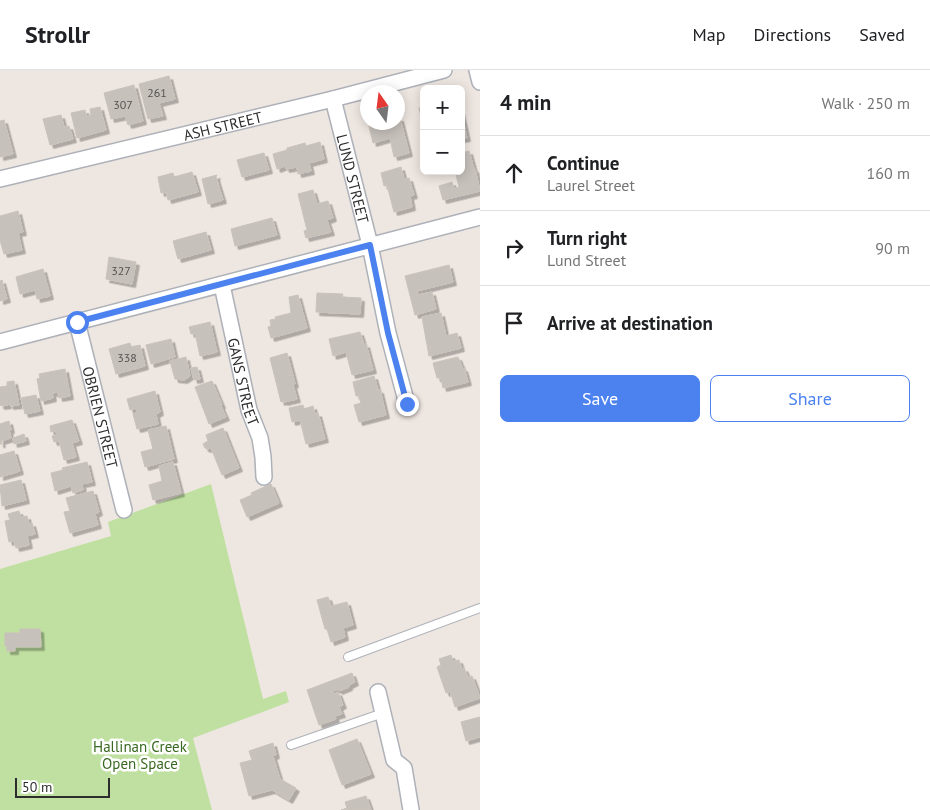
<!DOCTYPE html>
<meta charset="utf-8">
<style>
:root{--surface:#fff;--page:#f6f6f6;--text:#202124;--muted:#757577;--line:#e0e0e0;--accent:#4c82f0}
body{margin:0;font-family:"PT Sans",sans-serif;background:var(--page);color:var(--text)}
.controls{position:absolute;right:15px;top:15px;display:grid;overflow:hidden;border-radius:8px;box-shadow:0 2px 12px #0003}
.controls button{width:45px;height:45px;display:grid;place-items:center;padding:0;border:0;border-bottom:1px solid var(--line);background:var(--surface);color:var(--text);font:25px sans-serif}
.compass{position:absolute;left:360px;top:15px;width:45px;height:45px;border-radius:50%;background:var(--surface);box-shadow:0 2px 12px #0003;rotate:346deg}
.scale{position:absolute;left:15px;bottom:12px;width:95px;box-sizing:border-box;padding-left:5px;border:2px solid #2d2d2d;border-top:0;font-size:14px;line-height:18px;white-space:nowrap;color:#2d2d2d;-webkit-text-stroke:4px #fff;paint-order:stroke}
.stop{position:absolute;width:15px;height:15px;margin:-11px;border:4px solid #4c82f0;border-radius:50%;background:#fff}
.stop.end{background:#4c82f0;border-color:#fff;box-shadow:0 1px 5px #0008}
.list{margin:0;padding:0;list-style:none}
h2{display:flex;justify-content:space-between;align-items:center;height:65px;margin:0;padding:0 20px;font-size:21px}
h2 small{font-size:16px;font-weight:400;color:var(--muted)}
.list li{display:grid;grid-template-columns:32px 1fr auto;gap:15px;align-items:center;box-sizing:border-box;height:75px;padding:0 20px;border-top:1px solid var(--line)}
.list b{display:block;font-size:19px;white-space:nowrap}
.list p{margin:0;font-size:16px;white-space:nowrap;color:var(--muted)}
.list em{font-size:16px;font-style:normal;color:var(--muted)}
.actions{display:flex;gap:10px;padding:15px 20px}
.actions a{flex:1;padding:11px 0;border:1px solid var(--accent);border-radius:8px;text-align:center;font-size:18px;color:var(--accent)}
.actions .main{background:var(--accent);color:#fff}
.icon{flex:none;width:28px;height:28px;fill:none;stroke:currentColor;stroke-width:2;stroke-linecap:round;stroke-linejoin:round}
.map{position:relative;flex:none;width:480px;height:740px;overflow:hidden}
header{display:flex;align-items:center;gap:30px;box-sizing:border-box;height:70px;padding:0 25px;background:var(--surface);border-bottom:1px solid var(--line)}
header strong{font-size:24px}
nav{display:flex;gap:28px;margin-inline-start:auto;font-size:18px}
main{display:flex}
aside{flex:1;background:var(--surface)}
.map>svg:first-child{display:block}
</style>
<header>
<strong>Strollr</strong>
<nav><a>Map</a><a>Directions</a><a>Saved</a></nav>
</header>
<main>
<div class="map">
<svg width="480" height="740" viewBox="0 0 480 740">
<defs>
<filter id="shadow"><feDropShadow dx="3.5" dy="3.5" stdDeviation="0" flood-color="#0004"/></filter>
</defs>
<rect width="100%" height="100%" fill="#eee6e1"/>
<polygon fill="#c0e0a1" points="211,414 263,629 286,621 289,632 193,668 212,740 0,740 0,499 111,466 108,452"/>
<g fill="#c7c1bc" stroke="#c9c2ba" filter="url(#shadow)">
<polygon points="169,6 175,29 159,33 163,46 148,49 139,14"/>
<polygon points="134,15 143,51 128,55 125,46 111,49 104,23"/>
<polygon points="100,37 106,60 77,68 71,43 85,40 86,46 91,45 90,39"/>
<polygon points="424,37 424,54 423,54 419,38"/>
<polygon points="461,41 467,68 461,69"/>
<polygon points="61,45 64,57 69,56 73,69 50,75 43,49"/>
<polygon points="398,48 400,48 409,83 394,87 390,68 373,73 369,56 381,52 398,52"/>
<polygon points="4,50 13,84 0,87 0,51"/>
<polygon points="320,72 324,89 309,93 311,101 298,104 297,97 286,99 285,96 277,99 273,84 287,80 287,78 305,73 306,76"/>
<polygon points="469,81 474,99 475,99 480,121 443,130 439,116 452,112 454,119 459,117 455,101 461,101 461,83"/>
<polygon points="264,83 269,100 242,107 237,90"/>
<polygon points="401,97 404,109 409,108 414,125 410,126 412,137 394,142 387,115 384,116 381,103"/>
<polygon points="192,102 198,122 168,130 166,122 161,123 158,107 173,103 174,107"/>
<polygon points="217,105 216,107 223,130 208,134 202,109"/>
<polygon points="313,120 317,134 328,131 333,148 327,150 331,162 306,168 304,161 307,160 298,124"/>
<polygon points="18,141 23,162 18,163 22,180 4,184 0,170 0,146"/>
<polygon points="272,148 277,165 235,176 231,159"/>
<polygon points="206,162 211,180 178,189 173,171"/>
<polygon points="109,187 136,192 132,214 106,209"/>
<polygon points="449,195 453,212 417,221 418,225 432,222 436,239 415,245 405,206"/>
<polygon points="43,199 50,226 37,229 35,220 20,224 16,207"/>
<polygon points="2,210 7,229 0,231 0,211"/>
<polygon points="317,223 343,224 342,227 361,228 360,244 316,242"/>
<polygon points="298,225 307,258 271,268 268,257 271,256 270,250 276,249 275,247 291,243 289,227"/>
<polygon points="441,243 446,266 457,263 461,278 429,286 422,247"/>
<polygon points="210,252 217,282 200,286 195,263 191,264 189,257"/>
<polygon points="360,262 364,275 366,274 373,300 352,305 346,282 333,286 329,269"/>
<polygon points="171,269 175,287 151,294 146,275"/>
<polygon points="130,273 131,277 140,275 145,296 116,304 109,279"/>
<polygon points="287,283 295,314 293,315 297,329 284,332 284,331 281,332 270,288"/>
<polygon points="186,287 190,306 184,310 175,309 170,291"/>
<polygon points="458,287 463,299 464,298 468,312 443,318 441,308 437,308 433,293"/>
<polygon points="197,297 200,309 194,310 191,298"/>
<polygon points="65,299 70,326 59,328 58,322 53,323 53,321 52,322 53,328 41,331 37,309 40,308 39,304"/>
<polygon points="374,306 378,320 380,320 386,345 359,352 354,335 361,333 359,326 356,326 353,312"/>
<polygon points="14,311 19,335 10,336 9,328 7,328 8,335 2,336 0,335 0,317 7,316 7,312"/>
<polygon points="212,311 222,335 221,336 226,347 209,354 195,317"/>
<polygon points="155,321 160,342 156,344 158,354 137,359 133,344 137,343 136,338 130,340 127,329"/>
<polygon points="36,325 40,341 25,344 21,328"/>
<polygon points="303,335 304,339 313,336 315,344 318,343 325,369 306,374 300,350 292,352 289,338"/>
<polygon points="72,350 79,371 72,373 76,387 64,390 59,371 54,372 52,366 57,365 56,361 51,362 50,356"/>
<polygon points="9,351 11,360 9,360 11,368 1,371 2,374 0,374 0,354"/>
<polygon points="166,356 174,389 145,397 141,382 153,379 148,360"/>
<polygon points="223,358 239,398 222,405 211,378 208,379 205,378 203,374 208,371 206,365"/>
<polygon points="24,364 26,371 14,374 13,368"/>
<polygon points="14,381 20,401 0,407 0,385"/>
<polygon points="87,392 92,412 82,414 83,420 73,423 71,416 55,421 51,403 63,400 62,398"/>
<polygon points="173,392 181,423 153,430 149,415 162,411 159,396"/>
<polygon points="21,410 26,430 2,436 0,415"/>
<polygon points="271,414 279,433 247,447 240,430 252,425 251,423"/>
<polygon points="93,421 99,442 95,444 98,455 70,463 64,442 70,441 66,428"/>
<polygon points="19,441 21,447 27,446 29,454 32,453 35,464 27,466 29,475 16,478 14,471 9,472 5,451 10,450 8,444"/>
<polygon points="328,527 331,536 347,532 353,555 343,558 345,567 331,572 327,559 325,559 317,530"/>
<polygon points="20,559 40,559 41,577 15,577 15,581 7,581 7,576 5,576 5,563 20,563"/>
<polygon points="451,585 453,591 459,590 462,599 464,598 468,607 472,606 480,628 455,637 450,621 446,623 437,597 441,595 439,589"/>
<polygon points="352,603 355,612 349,615 349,617 339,621 338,619 333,621 334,624 338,622 343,635 339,637 342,644 335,646 336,649 319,655 307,620"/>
<polygon points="480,647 480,667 466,671 461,652"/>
<polygon points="357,669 371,704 342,715 329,680"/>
<polygon points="273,673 276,685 273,686 280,709 296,718 289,730 272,720 249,726 240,693 252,690 249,681"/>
<polygon points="366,726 371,740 341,740 347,738 345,732"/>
</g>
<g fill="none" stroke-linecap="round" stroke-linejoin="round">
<g stroke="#adb1b8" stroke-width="10">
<g id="lane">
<polyline points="348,587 480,538"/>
<polyline points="291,675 383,643"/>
</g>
</g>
<g stroke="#adb1b8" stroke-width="18">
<g id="street">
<polyline points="477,0 480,12"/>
<path id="s1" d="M333,29L370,175L388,263L407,334"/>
<path id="s2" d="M0,109L333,29L444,0"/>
<path id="s3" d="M222,215L249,340L260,368L263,387L264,407"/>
<path id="s4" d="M77,252L124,440"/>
<polyline points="0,272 480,147"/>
<polyline points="378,622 394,690 404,698 411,740"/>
</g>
</g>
<use href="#lane" stroke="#fff" stroke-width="8"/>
<use href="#street" stroke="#fff" stroke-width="15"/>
</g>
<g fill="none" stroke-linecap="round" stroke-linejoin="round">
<polyline stroke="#4c82f0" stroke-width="6" points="77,252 370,175 388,263 407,334"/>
</g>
<g text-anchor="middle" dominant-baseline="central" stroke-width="5" stroke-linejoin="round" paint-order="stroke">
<g font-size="12" fill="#545251">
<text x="157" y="22">261</text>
<text x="123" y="34">307</text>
<text x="121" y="200">327</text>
<text x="127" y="287">338</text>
</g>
<g font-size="15" fill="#2d2d2d" stroke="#fff">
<text stroke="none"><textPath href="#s2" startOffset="229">ASH STREET</textPath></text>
<text stroke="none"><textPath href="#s1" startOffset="82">LUND STREET</textPath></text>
<text stroke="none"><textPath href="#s3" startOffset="99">GANS STREET</textPath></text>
<text stroke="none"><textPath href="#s4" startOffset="98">OBRIEN STREET</textPath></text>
</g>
<g font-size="15" fill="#396820" stroke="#fff">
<text x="140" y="676">Hallinan Creek<tspan x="140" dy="17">Open Space</tspan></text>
</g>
</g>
</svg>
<div class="controls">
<button>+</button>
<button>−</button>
</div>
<svg class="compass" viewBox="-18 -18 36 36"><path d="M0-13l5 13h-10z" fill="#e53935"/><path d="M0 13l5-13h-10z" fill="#757577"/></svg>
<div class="scale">50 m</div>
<div class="stop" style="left:77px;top:252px"></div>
<div class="stop end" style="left:407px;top:334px"></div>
</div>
<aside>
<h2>4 min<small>Walk · 250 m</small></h2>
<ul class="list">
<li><svg class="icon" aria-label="ahead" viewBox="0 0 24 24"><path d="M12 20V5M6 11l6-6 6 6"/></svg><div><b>Continue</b><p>Laurel Street</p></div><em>160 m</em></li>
<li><svg class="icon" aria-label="right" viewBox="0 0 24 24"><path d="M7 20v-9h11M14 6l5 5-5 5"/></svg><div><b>Turn right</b><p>Lund Street</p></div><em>90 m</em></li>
<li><svg class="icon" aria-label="arrive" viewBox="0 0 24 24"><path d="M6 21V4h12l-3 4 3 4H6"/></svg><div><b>Arrive at destination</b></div></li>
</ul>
<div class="actions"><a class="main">Save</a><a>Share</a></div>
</aside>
</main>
